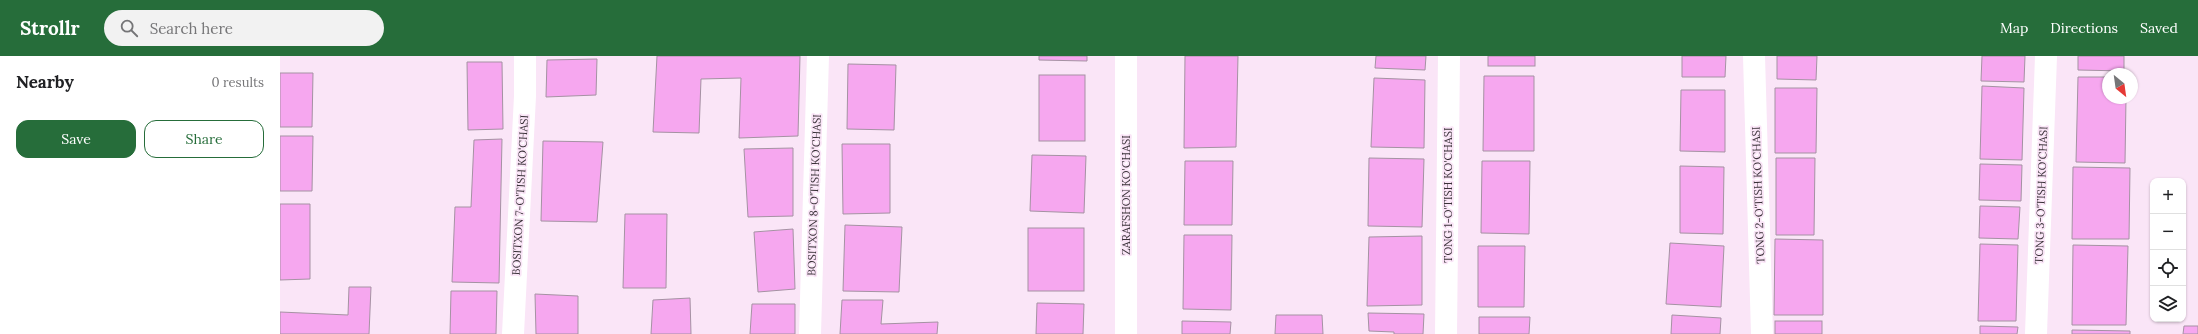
<!DOCTYPE html>
<meta charset="utf-8">
<style>
:root{--surface:#fff;--page:#f2f2f2;--text:#202124;--muted:#757577;--line:#e0e0e0;--accent:#266d3a}
body{margin:0;font-family:Lora,serif;background:var(--page);color:var(--text)}
.controls{position:absolute;right:12px;bottom:12px;display:grid;overflow:hidden;border-radius:8px;box-shadow:0 1px 3px #0004}
.controls button{width:36px;height:36px;display:grid;place-items:center;padding:0;border:0;border-bottom:1px solid var(--line);background:var(--surface);color:var(--text);font:20px sans-serif}
.compass{position:absolute;left:1822px;top:12px;width:36px;height:36px;border-radius:50%;background:var(--surface);box-shadow:0 1px 3px #0004;rotate:151deg}
.list{margin:0;padding:0;list-style:none}
h2{display:flex;justify-content:space-between;align-items:center;height:52px;margin:0;padding:0 16px;font-size:17px}
h2 small{font-size:13px;font-weight:400;color:var(--muted)}
.actions{display:flex;gap:8px;padding:12px 16px}
.actions a{flex:1;padding:9px 0;border:1px solid var(--accent);border-radius:12px;text-align:center;font-size:14px;color:var(--accent)}
.actions .main{background:var(--accent);color:#fff}
.icon{flex:none;width:22px;height:22px;fill:none;stroke:currentColor;stroke-width:2;stroke-linecap:round;stroke-linejoin:round}
.map{position:relative;flex:none;width:1918px;height:278px;overflow:hidden}
header{display:flex;align-items:center;gap:24px;box-sizing:border-box;height:56px;padding:0 20px;background:var(--accent);color:#fff}
header strong{font-size:19px}
nav{display:flex;gap:22px;margin-inline-start:auto;font-size:14px}
.search{width:280px;height:36px;background:var(--page);display:flex;align-items:center;gap:10px;box-sizing:border-box;padding:0 14px;border-radius:22px;color:var(--muted);font-size:15px}
main{display:flex}
aside{flex:1;background:var(--surface)}
.map>svg:first-child{display:block}
</style>
<header>
<strong>Strollr</strong>
<div class="search"><svg class="icon" aria-label="search" viewBox="0 0 24 24"><circle cx="10" cy="10" r="6"/><path d="M15 15l6 6"/></svg>Search here</div>
<nav><a>Map</a><a>Directions</a><a>Saved</a></nav>
</header>
<main>
<aside>
<h2>Nearby<small>0 results</small></h2>
<ul class="list">
</ul>
<div class="actions"><a class="main">Save</a><a>Share</a></div>
</aside>
<div class="map">
<svg width="1918" height="278" viewBox="0 0 1918 278">
<rect width="100%" height="100%" fill="#fae5f7"/>
<g fill="#f6a7ef" stroke="#a592a3">
<polygon points="377,0 520,0 518,80 459,82 461,22 421,23 419,77 373,76"/>
<polygon points="759,0 807,0 807,5 759,4"/>
<polygon points="905,0 958,0 956,91 904,92"/>
<polygon points="1096,0 1146,0 1145,14 1095,12"/>
<rect x="1208" y="0" width="47" height="10"/>
<polygon points="1402,0 1446,0 1445,21 1402,21"/>
<polygon points="1497,0 1537,0 1536,24 1497,23"/>
<polygon points="1702,0 1745,0 1744,26 1701,25"/>
<polygon points="1798,0 1844,0 1844,15 1798,14"/>
<polygon points="317,3 316,39 266,41 267,4"/>
<polygon points="187,6 222,6 223,73 188,74"/>
<polygon points="568,8 616,9 614,74 567,73"/>
<polygon points="0,17 33,17 32,71 0,71"/>
<rect x="759" y="19" width="46" height="66"/>
<polygon points="1204,20 1254,20 1254,95 1203,95"/>
<polygon points="1798,21 1828,21 1828,42 1846,42 1845,107 1796,106"/>
<polygon points="1094,22 1145,24 1144,92 1091,91"/>
<polygon points="1702,30 1744,32 1742,104 1700,103"/>
<polygon points="1495,32 1537,32 1536,97 1495,97"/>
<polygon points="1401,34 1445,34 1445,96 1400,95"/>
<polygon points="0,80 33,80 32,135 0,135"/>
<polygon points="222,83 219,227 172,226 175,151 191,151 194,84"/>
<polygon points="263,85 323,86 317,166 261,165"/>
<polygon points="562,88 610,88 610,157 563,158"/>
<polygon points="513,92 513,160 468,161 464,93"/>
<polygon points="752,99 806,100 804,157 750,155"/>
<polygon points="1089,102 1144,103 1142,171 1088,170"/>
<polygon points="1496,102 1535,102 1534,179 1496,179"/>
<polygon points="905,105 953,105 952,169 904,169"/>
<polygon points="1202,105 1250,105 1249,178 1201,177"/>
<polygon points="1700,108 1742,109 1741,145 1699,144"/>
<polygon points="1400,110 1444,111 1443,178 1400,177"/>
<polygon points="1793,111 1850,112 1849,183 1792,183"/>
<polygon points="0,148 30,148 30,223 0,224"/>
<polygon points="1700,150 1740,151 1738,183 1699,182"/>
<polygon points="345,158 387,158 386,232 343,232"/>
<polygon points="565,169 622,171 619,236 563,235"/>
<rect x="748" y="172" width="56" height="63"/>
<polygon points="513,173 515,233 478,236 474,176"/>
<polygon points="904,179 952,179 951,254 903,253"/>
<polygon points="1142,180 1142,249 1087,250 1089,181"/>
<polygon points="1495,183 1543,184 1543,259 1494,259"/>
<polygon points="1390,187 1444,190 1441,251 1386,248"/>
<polygon points="1700,188 1738,189 1736,265 1698,265"/>
<polygon points="1793,189 1848,190 1846,269 1792,269"/>
<polygon points="1198,190 1245,190 1244,251 1198,251"/>
<polygon points="69,231 91,231 89,278 0,278 0,256 68,259"/>
<polygon points="171,235 217,235 216,278 170,278"/>
<polygon points="255,238 298,240 298,278 256,278"/>
<polygon points="410,242 411,278 371,278 373,244"/>
<polygon points="562,244 603,244 601,268 658,266 657,278 560,278"/>
<polygon points="757,247 804,248 803,278 756,278"/>
<polygon points="472,248 515,248 515,278 470,278"/>
<polygon points="1088,257 1144,258 1143,278 1114,278 1114,276 1089,275"/>
<polygon points="996,259 1042,259 1043,278 995,278"/>
<polygon points="1392,259 1441,262 1440,278 1391,278"/>
<polygon points="1199,261 1250,261 1249,278 1199,278"/>
<polygon points="902,265 951,266 950,278 902,278"/>
<rect x="1495" y="265" width="47" height="13"/>
<polygon points="1700,270 1738,271 1737,278 1700,278"/>
<polygon points="1904,270 1918,270 1918,278 1903,278"/>
<polygon points="1792,274 1850,275 1850,278 1792,278"/>
</g>
<g fill="none" stroke-linecap="round" stroke-linejoin="round">
<g stroke="#fff" stroke-width="22">
<polyline points="1474,0 1482,278"/>
<polyline points="233,278 245,40 245,0"/>
<polyline points="530,278 538,0"/>
<polyline points="1166,278 1169,0"/>
<polyline points="1756,278 1766,0"/>
</g>
<polyline stroke="#fff" stroke-width="22" points="846,0 846,278"/>
</g>
<g text-anchor="middle" dominant-baseline="central" stroke-width="3.5" stroke-linejoin="round" paint-order="stroke">
<g font-size="11" fill="#3a3239" stroke="#fae5f7">
<text transform="translate(240 139) rotate(-87)">BOSITXON 7-O'TISH KO'CHASI</text>
<text transform="translate(534 139) rotate(-88)">BOSITXON 8-O'TISH KO'CHASI</text>
<text transform="translate(846 139) rotate(-90)">ZARAFSHON KO'CHASI</text>
<text transform="translate(1168 139) rotate(-90)">TONG 1-O'TISH KO'CHASI</text>
<text transform="translate(1478 139) rotate(-92)">TONG 2-O'TISH KO'CHASI</text>
<text transform="translate(1761 139) rotate(-88)">TONG 3-O'TISH KO'CHASI</text>
</g>
</g>
</svg>
<div class="controls">
<button>+</button>
<button>−</button>
<button><svg class="icon" aria-label="locate" viewBox="0 0 24 24"><circle cx="12" cy="12" r="6"/><path d="M12 2v4M12 18v4M2 12h4M18 12h4"/></svg></button>
<button><svg class="icon" aria-label="layers" viewBox="0 0 24 24"><path d="M12 4l9 5-9 5-9-5zM3 14l9 5 9-5"/></svg></button>
</div>
<svg class="compass" viewBox="-18 -18 36 36"><path d="M0-13l5 13h-10z" fill="#e53935"/><path d="M0 13l5-13h-10z" fill="#757577"/></svg>
</div>
</main>
